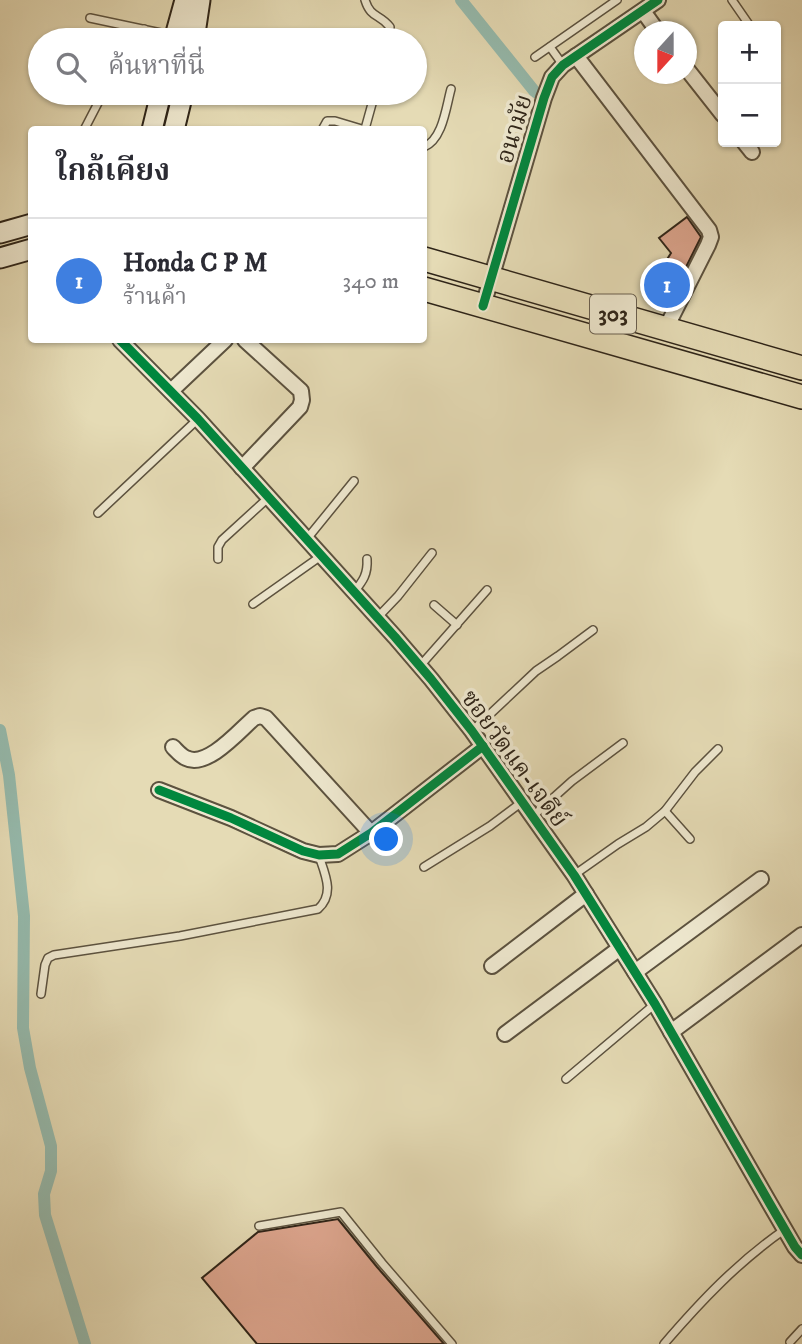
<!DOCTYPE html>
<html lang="th">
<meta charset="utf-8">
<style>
:root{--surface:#fff;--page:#f2f2f3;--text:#2b2b33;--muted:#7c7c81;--line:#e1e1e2;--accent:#8f2418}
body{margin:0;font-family:"IM FELL DW Pica","Noto Serif Thai",serif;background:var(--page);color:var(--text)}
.controls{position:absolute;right:21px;top:21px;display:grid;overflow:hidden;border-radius:7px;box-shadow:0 2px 5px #0004}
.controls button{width:63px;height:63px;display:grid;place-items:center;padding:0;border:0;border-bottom:2px solid var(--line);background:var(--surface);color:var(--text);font:35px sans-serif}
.compass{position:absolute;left:634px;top:21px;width:63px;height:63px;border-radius:50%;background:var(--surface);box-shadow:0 2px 5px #0004;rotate:201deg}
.you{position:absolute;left:387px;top:840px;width:24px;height:24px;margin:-18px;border:5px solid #fff;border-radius:50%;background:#1a73e8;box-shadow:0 0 0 10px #1a73e833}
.badge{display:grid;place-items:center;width:46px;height:46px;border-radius:50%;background:var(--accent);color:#fff;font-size:23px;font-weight:700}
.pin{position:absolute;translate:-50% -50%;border:4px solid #fff;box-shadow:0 2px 7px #0006}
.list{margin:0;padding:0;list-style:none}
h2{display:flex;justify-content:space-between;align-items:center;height:91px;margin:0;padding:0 28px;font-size:30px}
h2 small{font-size:23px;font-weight:400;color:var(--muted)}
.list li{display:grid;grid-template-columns:46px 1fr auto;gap:21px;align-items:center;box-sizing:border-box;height:126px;padding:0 28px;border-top:2px solid var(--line)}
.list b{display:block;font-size:26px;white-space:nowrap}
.list p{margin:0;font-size:23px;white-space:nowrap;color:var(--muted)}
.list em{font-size:23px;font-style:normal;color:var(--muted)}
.icon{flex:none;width:38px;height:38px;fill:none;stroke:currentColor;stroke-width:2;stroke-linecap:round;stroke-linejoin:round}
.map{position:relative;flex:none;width:802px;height:1344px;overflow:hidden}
.search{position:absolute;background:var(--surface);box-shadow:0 2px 5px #0004;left:28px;top:28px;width:399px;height:77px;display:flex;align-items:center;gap:18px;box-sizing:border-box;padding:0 24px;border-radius:38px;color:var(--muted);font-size:26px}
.panel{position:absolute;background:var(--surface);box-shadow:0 2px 5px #0004;left:28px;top:126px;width:399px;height:217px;border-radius:7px}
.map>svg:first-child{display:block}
</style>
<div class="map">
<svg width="802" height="1344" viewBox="0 0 802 1344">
<defs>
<filter id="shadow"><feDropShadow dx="6" dy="3.5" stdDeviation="0" flood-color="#0004"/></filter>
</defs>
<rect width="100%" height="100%" fill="#e5dbb5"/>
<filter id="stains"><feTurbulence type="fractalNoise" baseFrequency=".00286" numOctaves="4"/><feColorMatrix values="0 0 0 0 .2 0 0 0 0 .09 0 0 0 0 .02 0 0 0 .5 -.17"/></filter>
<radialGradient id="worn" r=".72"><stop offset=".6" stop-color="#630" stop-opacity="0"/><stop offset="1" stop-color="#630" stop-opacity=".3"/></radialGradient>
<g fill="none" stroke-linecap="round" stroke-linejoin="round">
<g stroke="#96bbae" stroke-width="12">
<polyline points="461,0 535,92"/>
<polyline points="0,730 9,775 24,916 23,1028 30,1068 51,1146 51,1171 44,1194 45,1215 85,1344"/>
</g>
</g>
<g fill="#dda58e" stroke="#2e2418" stroke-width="2" filter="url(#shadow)">
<polygon points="687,217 701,237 671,297 651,285 671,253 659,238"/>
<polygon points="338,1219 377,1267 444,1344 257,1344 202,1278 258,1232"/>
</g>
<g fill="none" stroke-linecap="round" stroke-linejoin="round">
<g stroke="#5c523f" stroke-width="10">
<g id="service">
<path d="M365,0C371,19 379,13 390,27L389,40"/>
<polyline points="732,0 750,26"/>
<polyline points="90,18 175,36"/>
<polyline points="141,40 144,29"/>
<polyline points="550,47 563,65"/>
<polyline points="535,57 617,0"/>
<polyline points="365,129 375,93"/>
<polyline points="84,130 98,103 102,93"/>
<polyline points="322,130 327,121 335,121 365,130"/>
<path d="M424,147C443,139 446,107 451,89"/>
<polyline points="98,513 198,419"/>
<polyline points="306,540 354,481"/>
<polyline points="218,559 218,547 222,540 268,498"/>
<path d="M354,592C363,581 368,574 367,559"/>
<polyline points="253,604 321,556"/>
<polyline points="434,605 457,625"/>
<polyline points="377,618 398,596 432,553"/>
<polyline points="420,666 487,590"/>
<polyline points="472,731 536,671 558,656 593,630"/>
<polyline points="665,811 690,839"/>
<polyline points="533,816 572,781 623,743"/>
<polyline points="424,867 490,826 522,802"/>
<polyline points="574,875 618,844 646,827 665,811 695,772 718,749"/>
<path d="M41,994L45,965L48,958L54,955L180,936L318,909C335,894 325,874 319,856"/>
<polyline points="566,1079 655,1004"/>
<polyline points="259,1226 341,1212 382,1263 452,1344"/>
<polyline points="790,1342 802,1329"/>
<path d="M664,1344C701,1301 738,1262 784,1230"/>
</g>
</g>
<g stroke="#5c523f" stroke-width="18">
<g id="minor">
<polyline points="643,11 658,32"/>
<polyline points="576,56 709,230 711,237 708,245 665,330"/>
<polyline points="686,68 723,115"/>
<polyline points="744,142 752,152"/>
<polyline points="483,306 544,98 552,77 563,65 658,0"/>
<polyline points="120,340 198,419 395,637 431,679 472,731 574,875 655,1004 770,1204 795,1247 802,1255"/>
<polyline points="171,391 225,340"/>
<polyline points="242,468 300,407 302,400 301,391 245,340"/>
<path d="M173,747C177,751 181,756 186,758C207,769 240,730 254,718L260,716L266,718L371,833"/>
<polyline points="159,790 231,818 303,851 319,855 338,854 371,833 483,746"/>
<polyline points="492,966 586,894"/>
<polyline points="635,972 761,879"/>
<polyline points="671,1032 802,935"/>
<polyline points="505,1034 620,948"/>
</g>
</g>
<g stroke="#2e2418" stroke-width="23">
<g id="secondary">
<polyline points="174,40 185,0"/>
<polyline points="194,40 200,0"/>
<polyline points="152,130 161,93"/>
<polyline points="174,130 183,93"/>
<polyline points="0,233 32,224"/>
<polyline points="0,258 32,249"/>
</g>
</g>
<g stroke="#2e2418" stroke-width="26">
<g id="primary">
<polyline points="424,259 802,368"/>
<polyline points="424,289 802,397"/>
</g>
</g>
<use href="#service" stroke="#eee8cf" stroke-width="7"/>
<use href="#minor" stroke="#eee8cf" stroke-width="14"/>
<use href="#secondary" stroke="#eee8cf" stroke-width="19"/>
<use href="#primary" stroke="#e5dbb5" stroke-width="23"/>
<g stroke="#eee8cf" stroke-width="13">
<g id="cycleway">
<polyline points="483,306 544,98 552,77 563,65 658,0"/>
<polyline points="120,340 198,419 395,637 431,679 472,731 574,875 655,1004 770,1204 795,1247 802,1255"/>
<polyline points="159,790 231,818 303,851 319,855 338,854 371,833 483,746"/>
</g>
</g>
<use href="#cycleway" stroke="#00873e" stroke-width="9"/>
</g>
<g text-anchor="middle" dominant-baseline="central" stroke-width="7" stroke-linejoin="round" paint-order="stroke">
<rect fill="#eee8cf" stroke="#685f4f" stroke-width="2" x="590" y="294.5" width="46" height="39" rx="5"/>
<g font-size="23" font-weight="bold" fill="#2e2418">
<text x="613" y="314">303</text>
</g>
<g font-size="24" fill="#2e2418" stroke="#eee8cf">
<text transform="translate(515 129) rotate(-73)">อนามัย</text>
<text transform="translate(514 759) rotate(54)">ซอยวัดแค-เจดีย์</text>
</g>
</g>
<rect width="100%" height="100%" filter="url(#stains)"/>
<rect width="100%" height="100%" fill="url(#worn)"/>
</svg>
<div class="controls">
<button>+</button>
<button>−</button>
</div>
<svg class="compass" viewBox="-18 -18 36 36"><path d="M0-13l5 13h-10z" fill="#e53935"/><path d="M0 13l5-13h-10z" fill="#7c7c81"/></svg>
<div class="you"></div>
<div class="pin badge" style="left:667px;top:285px;background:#3f7fe0">1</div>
<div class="search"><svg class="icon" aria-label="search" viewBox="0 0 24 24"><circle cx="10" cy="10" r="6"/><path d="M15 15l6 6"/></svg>ค้นหาที่นี่</div>
<section class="panel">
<h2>ใกล้เคียง<small></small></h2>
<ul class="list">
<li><span class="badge" style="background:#3f7fe0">1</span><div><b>Honda C P M</b><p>ร้านค้า</p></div><em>340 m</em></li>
</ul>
</section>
</div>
